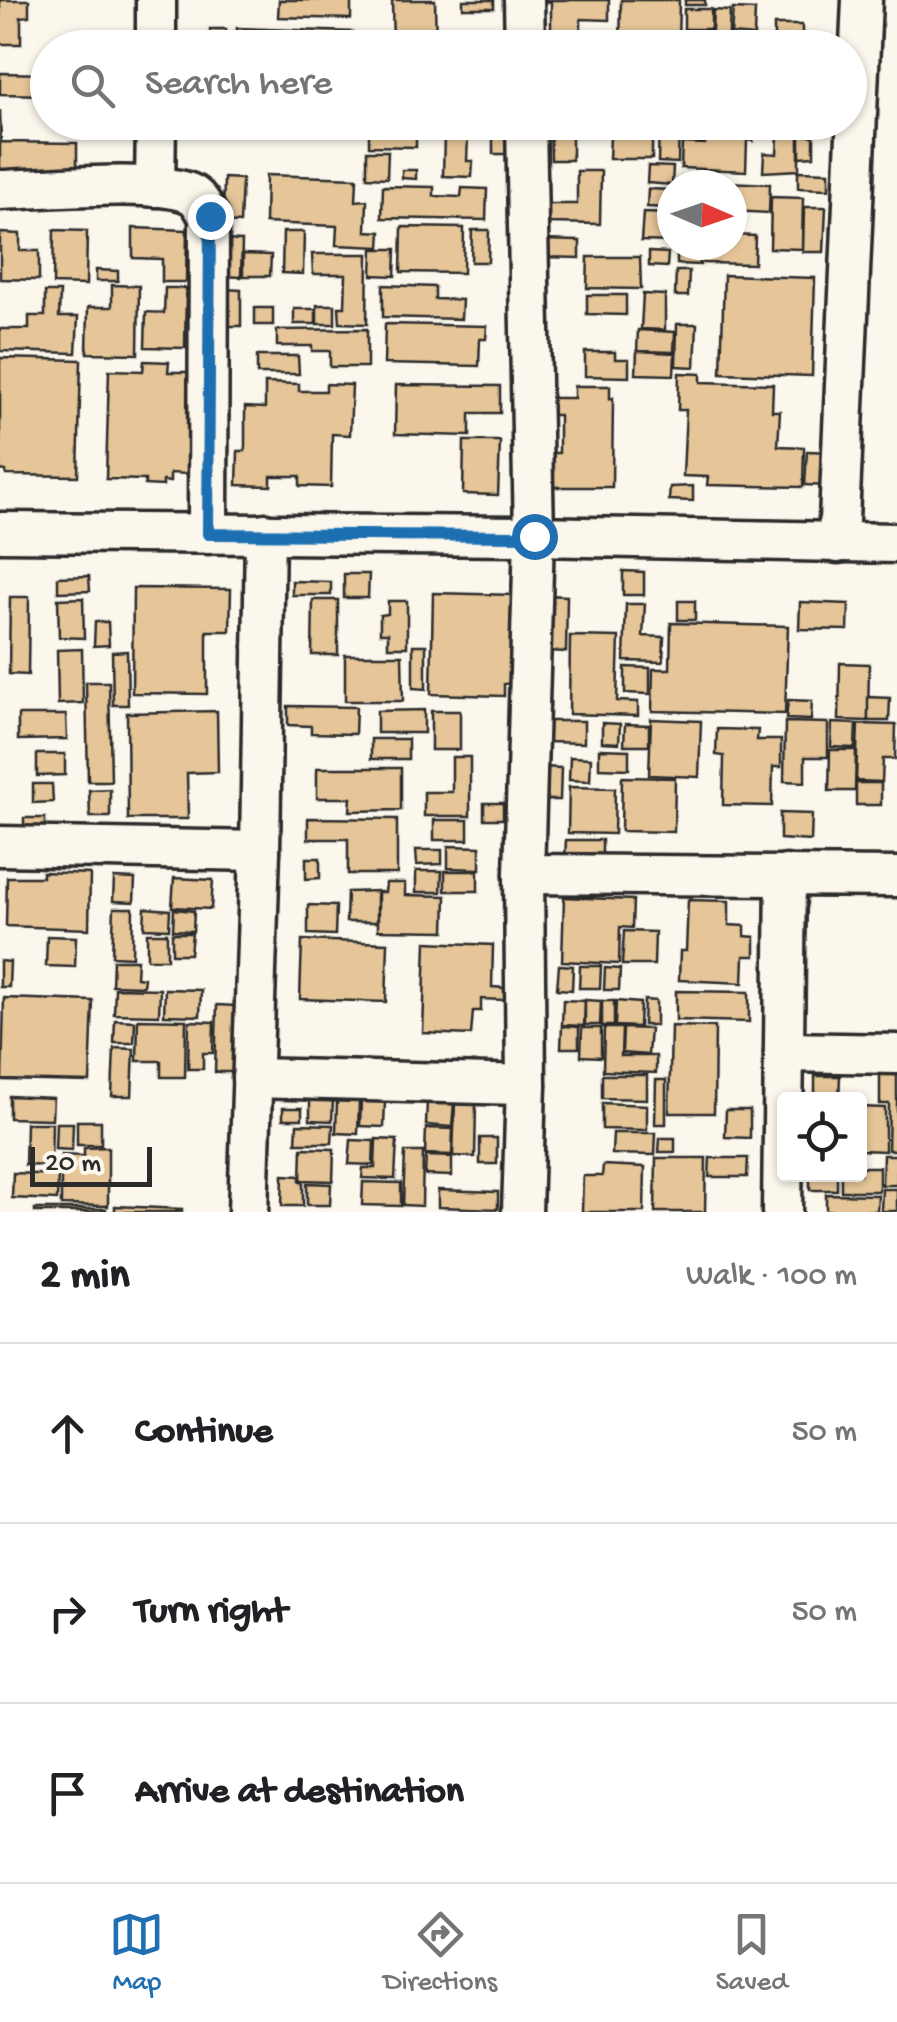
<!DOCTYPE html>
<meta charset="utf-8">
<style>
:root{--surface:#fff;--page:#f6f6f6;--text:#202124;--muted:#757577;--line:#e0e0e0;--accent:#1f6fb2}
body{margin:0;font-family:"Gochi Hand",sans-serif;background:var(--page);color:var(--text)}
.controls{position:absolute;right:30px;bottom:30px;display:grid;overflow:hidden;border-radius:10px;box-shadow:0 2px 8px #0004}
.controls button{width:90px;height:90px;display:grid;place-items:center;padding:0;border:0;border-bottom:2px solid var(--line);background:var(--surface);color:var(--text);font:50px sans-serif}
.compass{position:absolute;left:657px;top:170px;width:90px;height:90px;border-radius:50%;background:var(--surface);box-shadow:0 2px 8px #0004;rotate:92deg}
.scale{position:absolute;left:30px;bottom:25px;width:122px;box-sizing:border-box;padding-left:10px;border:5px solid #2b2b2b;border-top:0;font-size:28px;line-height:35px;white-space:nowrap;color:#2b2b2b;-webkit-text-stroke:8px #fbf7ec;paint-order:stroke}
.stop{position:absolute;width:30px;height:30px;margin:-22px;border:8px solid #1f6fb2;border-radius:50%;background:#fff}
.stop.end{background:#1f6fb2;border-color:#fff;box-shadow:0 2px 10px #0008}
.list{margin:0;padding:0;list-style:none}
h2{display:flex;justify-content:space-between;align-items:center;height:130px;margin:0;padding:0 40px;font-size:42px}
h2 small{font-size:32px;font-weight:400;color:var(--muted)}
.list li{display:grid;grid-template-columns:65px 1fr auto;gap:30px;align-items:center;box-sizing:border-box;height:180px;padding:0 40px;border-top:2px solid var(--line)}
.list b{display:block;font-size:38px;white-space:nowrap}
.list em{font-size:32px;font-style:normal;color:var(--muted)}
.icon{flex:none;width:55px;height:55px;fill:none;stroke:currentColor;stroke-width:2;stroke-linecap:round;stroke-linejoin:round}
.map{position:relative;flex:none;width:897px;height:1212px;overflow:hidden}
.search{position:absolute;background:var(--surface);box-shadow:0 2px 8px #0004;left:30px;right:30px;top:30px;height:110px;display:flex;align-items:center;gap:25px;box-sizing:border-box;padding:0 35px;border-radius:55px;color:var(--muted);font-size:38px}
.sheet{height:670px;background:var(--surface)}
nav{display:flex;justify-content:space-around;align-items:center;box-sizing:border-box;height:140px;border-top:2px solid var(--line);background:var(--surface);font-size:28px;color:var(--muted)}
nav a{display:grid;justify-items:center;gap:5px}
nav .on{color:var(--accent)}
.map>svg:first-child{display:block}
</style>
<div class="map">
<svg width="897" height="1212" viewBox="0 0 897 1212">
<rect width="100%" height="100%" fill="#fbf7ec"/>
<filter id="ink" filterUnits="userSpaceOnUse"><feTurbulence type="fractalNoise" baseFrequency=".01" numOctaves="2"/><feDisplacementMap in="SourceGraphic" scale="20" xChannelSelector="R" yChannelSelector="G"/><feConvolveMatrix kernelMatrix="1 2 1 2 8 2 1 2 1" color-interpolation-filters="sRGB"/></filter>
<g filter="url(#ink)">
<g fill="#e6c699" stroke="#2b2b2b" stroke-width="2.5">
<polygon points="0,0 29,0 29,16 21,17 21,44 0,44"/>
<polygon points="279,0 351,0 351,19 278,17"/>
<polygon points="392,0 435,0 436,48 393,48"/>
<rect x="463" y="0" width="31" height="8"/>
<polygon points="536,0 609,0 609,20 581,19 581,36 551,36 551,2"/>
<polygon points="621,0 679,0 678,48 620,48"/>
<rect x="685" y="0" width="20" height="5"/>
<rect x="684" y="9" width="27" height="20"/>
<polygon points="733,9 755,10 754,36 731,34"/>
<polygon points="713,10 730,11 728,48 711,48"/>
<rect x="774" y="25" width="28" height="23"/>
<polygon points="237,28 353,32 353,48 236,48"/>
<rect x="210" y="29" width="16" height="15"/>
<polygon points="683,31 710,31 709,43 683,43"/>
<polygon points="0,73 48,74 48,95 0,94"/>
<polygon points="0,110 1,142 77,143 77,171 0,169"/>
<polygon points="442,122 462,122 462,130 442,129"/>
<polygon points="550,122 584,122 584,129 572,130 572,160 551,160"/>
<polygon points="622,122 652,122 652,159 609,159 610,137 622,137"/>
<polygon points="659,122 679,122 678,163 658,162"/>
<polygon points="684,122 701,122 700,139 683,138"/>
<polygon points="705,122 748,122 747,133 753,133 753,141 747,140 746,171 681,168 682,143 705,144"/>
<polygon points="777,122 796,122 795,134 777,132"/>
<polygon points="369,125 416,126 416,147 369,146"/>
<polygon points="493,127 511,128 511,154 493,154"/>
<polygon points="444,134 468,135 467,161 473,161 472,177 443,176"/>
<polygon points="800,135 814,136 814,156 800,157"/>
<polygon points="778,136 799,136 799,170 763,172 764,153 777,154"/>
<polygon points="367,151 388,151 387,178 367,177"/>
<polygon points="648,166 673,167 672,185 647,183"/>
<polygon points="402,170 416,170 416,179 402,178"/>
<polygon points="577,171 601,171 600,224 549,223 549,204 577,204"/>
<polygon points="798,171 829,172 829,189 798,188"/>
<polygon points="266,175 357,178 356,201 367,200 366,231 381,232 380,247 336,245 337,226 265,223"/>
<polygon points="224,178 242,179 240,223 223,222"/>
<polygon points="704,181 770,184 769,213 732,211 732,185 704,185"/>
<polygon points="383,186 434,187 434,196 461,197 462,188 487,189 486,220 382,218"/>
<polygon points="648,189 672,190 671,208 647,207"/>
<polygon points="771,197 803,198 802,249 770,248"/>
<polygon points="804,207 826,207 824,252 803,252"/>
<polygon points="643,213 672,214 672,242 641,241"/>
<polygon points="402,227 464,228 463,273 401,272"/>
<polygon points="133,228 187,230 186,282 162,282 162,259 133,258"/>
<polygon points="54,230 87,231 86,285 53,284"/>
<polygon points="472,230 489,230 488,262 471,262"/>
<polygon points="283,232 304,232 303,274 282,273"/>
<polygon points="0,233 20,234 20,251 39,251 39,280 0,279"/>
<polygon points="732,235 755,236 754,264 703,263 703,245 732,245"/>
<polygon points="221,240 242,241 241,277 220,276"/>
<polygon points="542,240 580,241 580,258 542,257"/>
<polygon points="677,245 700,245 700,265 677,264"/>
<polygon points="373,249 396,249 395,276 372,275"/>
<polygon points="649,252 668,253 667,267 649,266"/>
<polygon points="243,254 271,255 270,276 243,276"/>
<polygon points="312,254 368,254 367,324 340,323 339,307 345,307 346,274 313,274"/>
<polygon points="588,257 640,257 641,289 587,288"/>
<polygon points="96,270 118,271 118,281 96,281"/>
<polygon points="676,271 689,271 688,296 675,296"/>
<polygon points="724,275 815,278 812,376 721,373"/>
<polygon points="112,285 139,286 138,354 87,353 88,307 112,307"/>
<polygon points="383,285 435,287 435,299 462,300 461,319 383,317"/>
<polygon points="165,288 186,288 185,348 145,347 146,312 164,313"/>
<polygon points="221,289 241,290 241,326 220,326"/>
<polygon points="45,292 60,292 59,317 78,317 76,353 0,351 0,329 29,329 29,316 45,316"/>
<polygon points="643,294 665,295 665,330 641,329"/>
<polygon points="587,295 626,295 626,315 587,314"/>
<rect x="317" y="305" width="18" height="19"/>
<rect x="255" y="308" width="18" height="17"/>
<rect x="294" y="309" width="22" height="15"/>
<polygon points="385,324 487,326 486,339 480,339 479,366 384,364"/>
<polygon points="677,324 697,324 695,367 676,366"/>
<polygon points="367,329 367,367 330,367 330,351 312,351 312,346 277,346 277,330"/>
<polygon points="638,330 675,332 674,352 637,351"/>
<polygon points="637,351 675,353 674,375 636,374"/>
<polygon points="585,352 615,352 615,359 629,359 629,377 585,376"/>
<polygon points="257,356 298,356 299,374 257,374"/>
<polygon points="0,358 81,360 78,476 6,475 6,471 0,470"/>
<polygon points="144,361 169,362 168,372 191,372 188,474 170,473 170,482 163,481 163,486 145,485 145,480 106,479 109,370 143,371"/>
<polygon points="679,373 701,374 701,382 773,384 772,411 780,411 778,446 804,447 803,487 707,485 708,477 683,476 686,410 678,410"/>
<polygon points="265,383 299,384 299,391 326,391 326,384 352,385 350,435 332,434 331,487 300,486 300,476 271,476 271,486 237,485 238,451 245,451 245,407 265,408"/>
<polygon points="396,385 500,386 500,413 470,413 470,436 395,434"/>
<polygon points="574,386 610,386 610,399 613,398 612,487 551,487 551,453 559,453 559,415 549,415 549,398 574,398"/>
<polygon points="464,441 500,441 498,495 463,494"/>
<polygon points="807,451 833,452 832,486 805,485"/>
<polygon points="693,486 693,501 669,500 670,487"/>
<polygon points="623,571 644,572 644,595 623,595"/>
<polygon points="344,574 369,574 368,598 344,598"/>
<polygon points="89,576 90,591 58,592 58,577"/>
<polygon points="292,581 331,582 331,595 292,595"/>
<polygon points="133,588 231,589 230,631 207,631 207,694 132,693"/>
<polygon points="433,593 516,595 513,683 504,684 504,696 431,694"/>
<polygon points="548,595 567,596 566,652 547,651"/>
<polygon points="10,597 29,597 28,675 9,674"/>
<polygon points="83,598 84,638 59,637 58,599"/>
<polygon points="313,600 338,600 338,655 312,655"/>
<polygon points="388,601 407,601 407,647 388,647 388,633 380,633 380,615 388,614"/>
<rect x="678" y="601" width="17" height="19"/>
<polygon points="800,602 849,604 848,630 799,629"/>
<polygon points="626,604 645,604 643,636 664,637 663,662 624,661"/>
<polygon points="95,622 108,622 109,645 94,646"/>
<polygon points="671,623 788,626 785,714 652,711 653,669 670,669"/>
<polygon points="570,636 619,637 617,701 638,702 638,716 569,714"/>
<polygon points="413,645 426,645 426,689 413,688"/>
<polygon points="82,649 83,703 58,704 57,650"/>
<polygon points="127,651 128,705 113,705 112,652"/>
<polygon points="345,655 402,655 403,701 345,701"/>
<polygon points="840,663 869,664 868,721 839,720"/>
<polygon points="625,667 650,668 650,694 625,693"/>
<polygon points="86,682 109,682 111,781 88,781"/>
<polygon points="868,697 890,698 889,721 868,721"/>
<polygon points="788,700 812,701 811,720 786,719"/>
<polygon points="288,706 356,707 355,734 311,733 311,726 288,725"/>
<polygon points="424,710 424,733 377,733 377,711"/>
<polygon points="217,711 218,772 187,773 188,819 128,819 127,713"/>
<rect x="431" y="711" width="29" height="39"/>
<polygon points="18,715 66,715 67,739 18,740"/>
<polygon points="651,719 701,721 699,777 649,775"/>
<polygon points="547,721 584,721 584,743 547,742"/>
<polygon points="785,722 828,723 828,757 805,757 805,782 784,781"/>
<polygon points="602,723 620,724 619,743 602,742"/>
<polygon points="832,723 856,724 855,748 831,747"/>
<polygon points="625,724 649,725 649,745 624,745"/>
<polygon points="858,724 896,725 895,759 883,759 882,782 856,781"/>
<polygon points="717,729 758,730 757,740 781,740 781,767 773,767 772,806 723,805 724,756 716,755"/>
<rect x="371" y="739" width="37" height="20"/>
<polygon points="599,749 629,750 629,769 599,768"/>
<polygon points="830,750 856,750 855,791 829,791"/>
<polygon points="37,754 65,754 65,775 37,776"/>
<polygon points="452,757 470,757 470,816 424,816 424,792 452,792"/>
<polygon points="570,757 591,758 590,781 569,780"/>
<polygon points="542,767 561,768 560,800 542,800"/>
<polygon points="317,768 401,768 401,810 350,811 351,798 317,798"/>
<polygon points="622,777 675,778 674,832 621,831"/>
<rect x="856" y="783" width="25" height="22"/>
<polygon points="33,784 52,784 53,802 33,803"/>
<polygon points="569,787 615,788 614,834 568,833"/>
<polygon points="110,789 110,817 90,817 89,790"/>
<rect x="484" y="803" width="19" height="16"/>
<polygon points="780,813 812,814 811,841 780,839"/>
<rect x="24" y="818" width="21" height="17"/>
<polygon points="308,818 397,819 397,874 348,874 348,839 308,839"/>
<rect x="434" y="820" width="34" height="20"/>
<polygon points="566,840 602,840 602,859 565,857"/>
<polygon points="448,846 480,847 480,869 448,868"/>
<polygon points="416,850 442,850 442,864 417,865"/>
<polygon points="306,858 320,858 320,878 306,879"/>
<polygon points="416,871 442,871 441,892 416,892"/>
<rect x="445" y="871" width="33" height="20"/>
<polygon points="42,872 90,874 89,929 6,926 7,877 42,877"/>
<polygon points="114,878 135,879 134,902 113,901"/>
<polygon points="174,878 213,880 211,909 172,907"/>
<polygon points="386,883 405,883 405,895 446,896 445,931 378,930 378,892 385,892"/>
<polygon points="377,891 377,922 346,922 347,892"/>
<polygon points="564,897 633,900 632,928 620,927 619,964 562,961"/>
<polygon points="688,900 729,901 729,925 745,926 745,936 755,937 755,956 744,956 743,983 679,980 680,951 686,951"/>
<polygon points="308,905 336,906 335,935 308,934"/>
<polygon points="114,908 133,908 132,957 112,956"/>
<polygon points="145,908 170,910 169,929 144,928"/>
<polygon points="174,909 194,911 193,931 173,930"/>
<polygon points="624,931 655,932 654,965 622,965"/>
<rect x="147" y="933" width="20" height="26"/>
<polygon points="172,933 192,933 190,954 172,954"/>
<polygon points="47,936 76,937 75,967 46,966"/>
<polygon points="302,940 388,943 386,1002 300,999"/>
<polygon points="426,942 493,945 492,987 505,988 504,1000 481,999 481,1011 473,1011 471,1035 423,1033"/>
<polygon points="113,960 137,960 136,977 144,978 143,986 112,985"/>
<polygon points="0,961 10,962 9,987 0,987"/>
<polygon points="559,965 573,966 572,990 557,989"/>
<polygon points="580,966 601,966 600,988 579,988"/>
<polygon points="605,968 620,969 619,990 604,990"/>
<polygon points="115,988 160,989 159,1015 114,1014"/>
<polygon points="165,989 201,990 200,1016 164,1015"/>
<polygon points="676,991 749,992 749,1022 676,1020"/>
<polygon points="4,998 93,1001 90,1082 2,1080"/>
<polygon points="563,1000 585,1001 584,1026 562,1025"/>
<polygon points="585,1000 601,1001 600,1025 585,1025"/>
<polygon points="644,1000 656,1001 656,1025 643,1025"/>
<rect x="602" y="1001" width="12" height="25"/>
<polygon points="616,1001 640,1003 639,1027 615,1026"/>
<polygon points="217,1005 236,1006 234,1072 215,1072"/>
<polygon points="138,1019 186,1020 185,1077 161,1077 161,1061 137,1061"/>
<polygon points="115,1020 135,1021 134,1043 114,1043"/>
<polygon points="189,1021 214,1022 213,1053 203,1053 203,1069 188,1069"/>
<polygon points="562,1026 579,1027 579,1048 561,1048"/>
<polygon points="671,1026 715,1027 714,1113 669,1113"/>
<polygon points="582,1028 601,1028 601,1057 581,1056"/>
<polygon points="604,1028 622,1028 621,1056 656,1056 656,1073 603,1071"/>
<polygon points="623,1028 650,1029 648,1055 622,1053"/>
<polygon points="114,1048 134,1049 132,1096 112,1096"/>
<polygon points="880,1062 897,1062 897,1150 888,1150 889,1104 880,1104"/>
<polygon points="602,1075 647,1075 647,1099 602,1098"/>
<polygon points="815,1076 840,1076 839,1100 815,1100"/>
<polygon points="656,1080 666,1080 666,1124 655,1124"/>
<polygon points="9,1096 53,1098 52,1119 9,1118"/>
<polygon points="310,1099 333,1100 332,1121 310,1120"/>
<polygon points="337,1100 359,1100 358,1134 336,1133"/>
<polygon points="361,1100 385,1101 384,1127 360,1126"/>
<polygon points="427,1100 454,1102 452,1127 426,1125"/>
<polygon points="455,1102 476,1102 475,1157 453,1156"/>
<polygon points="602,1103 647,1105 647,1130 602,1129"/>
<polygon points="860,1107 885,1108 885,1151 860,1150"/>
<rect x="283" y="1108" width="19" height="11"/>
<polygon points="726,1110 750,1110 750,1138 725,1137"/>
<rect x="77" y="1121" width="24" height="24"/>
<polygon points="26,1123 52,1123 51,1166 25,1165"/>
<polygon points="56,1123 73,1123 72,1150 55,1149"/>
<polygon points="297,1124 333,1125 332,1143 296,1143"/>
<polygon points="426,1128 453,1129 452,1155 425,1154"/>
<polygon points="613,1133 656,1133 655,1155 612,1154"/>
<rect x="480" y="1138" width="17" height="26"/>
<polygon points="660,1138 675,1138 675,1152 659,1152"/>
<polygon points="376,1139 397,1140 395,1179 362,1178 363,1168 375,1168"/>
<polygon points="351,1140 374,1141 373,1165 349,1164"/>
<polygon points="108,1147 108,1206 61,1205 61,1155 84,1156 84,1148"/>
<polygon points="302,1148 334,1149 333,1181 301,1180"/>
<polygon points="405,1152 423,1152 422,1206 403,1205"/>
<polygon points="883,1155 897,1155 897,1185 882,1185"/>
<polygon points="426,1156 452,1157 452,1176 425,1175"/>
<polygon points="656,1158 706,1158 705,1212 655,1212"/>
<polygon points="710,1158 748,1158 747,1177 709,1177"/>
<polygon points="603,1165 645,1167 644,1212 582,1212 583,1176 602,1176"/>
<polygon points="860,1167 879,1167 879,1191 841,1191 841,1174 860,1174"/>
<polygon points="13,1173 58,1175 57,1200 12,1198"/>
<rect x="810" y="1174" width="27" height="16"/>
<polygon points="283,1175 300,1176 300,1182 303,1182 303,1206 282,1206"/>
<polygon points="363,1182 401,1183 401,1206 362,1205"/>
<polygon points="307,1183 331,1184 330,1205 307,1205"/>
<polygon points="882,1189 897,1189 897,1211 881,1211"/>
<polygon points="438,1190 498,1192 498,1209 438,1207"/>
<polygon points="826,1194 878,1195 877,1211 826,1210"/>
<polygon points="115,1206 182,1209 182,1212 115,1212"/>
<rect x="35" y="1209" width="71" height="3"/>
</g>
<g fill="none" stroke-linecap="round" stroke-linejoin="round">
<g stroke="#2b2b2b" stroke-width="45">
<g id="street">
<polyline points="524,0 525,48"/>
<polyline points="156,48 156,0"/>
<polyline points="155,187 156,122"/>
<path d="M0,190C44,189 153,179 189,193C199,197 204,208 209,217L208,534"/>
<polyline points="0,532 534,536 897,543"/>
<polyline points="838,543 862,0"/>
<polyline points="0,846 260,851"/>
<polyline points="524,874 897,877"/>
<polyline points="784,1052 897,1054"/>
<polyline points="252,1078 526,1085"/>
<polyline points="248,1212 260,851 265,533"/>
<polyline points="522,1212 526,1085 524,874 534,536 526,122"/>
<polyline points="782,1212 786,875"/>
</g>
</g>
<use href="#street" stroke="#fbf7ec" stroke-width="38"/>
</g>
</g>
<g fill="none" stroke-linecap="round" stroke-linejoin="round" filter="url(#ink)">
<polyline stroke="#1f6fb2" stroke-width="12" points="210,216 208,534 534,536"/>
</g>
</svg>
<div class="controls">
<button><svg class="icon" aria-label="locate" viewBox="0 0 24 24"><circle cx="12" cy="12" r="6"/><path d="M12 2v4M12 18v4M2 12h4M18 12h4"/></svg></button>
</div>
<svg class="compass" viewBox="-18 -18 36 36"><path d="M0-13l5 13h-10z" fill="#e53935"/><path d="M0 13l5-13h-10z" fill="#757577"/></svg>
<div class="scale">20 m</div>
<div class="stop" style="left:534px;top:536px"></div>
<div class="stop end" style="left:210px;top:216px"></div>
<div class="search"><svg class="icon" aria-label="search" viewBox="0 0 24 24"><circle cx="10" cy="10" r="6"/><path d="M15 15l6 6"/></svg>Search here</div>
</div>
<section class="sheet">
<h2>2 min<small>Walk · 100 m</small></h2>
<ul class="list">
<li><svg class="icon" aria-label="ahead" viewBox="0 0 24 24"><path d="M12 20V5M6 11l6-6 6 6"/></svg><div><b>Continue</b></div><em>50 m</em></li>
<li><svg class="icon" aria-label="right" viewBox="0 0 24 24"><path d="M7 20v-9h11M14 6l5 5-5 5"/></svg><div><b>Turn right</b></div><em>50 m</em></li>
<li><svg class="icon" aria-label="arrive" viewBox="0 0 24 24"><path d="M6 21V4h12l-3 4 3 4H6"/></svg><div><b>Arrive at destination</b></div></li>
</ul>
</section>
<nav>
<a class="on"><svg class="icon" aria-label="map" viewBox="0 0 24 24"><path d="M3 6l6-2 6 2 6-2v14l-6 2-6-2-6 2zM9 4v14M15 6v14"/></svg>Map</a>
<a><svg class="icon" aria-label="directions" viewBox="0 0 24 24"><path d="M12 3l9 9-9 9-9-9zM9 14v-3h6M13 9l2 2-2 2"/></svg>Directions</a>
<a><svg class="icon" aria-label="saved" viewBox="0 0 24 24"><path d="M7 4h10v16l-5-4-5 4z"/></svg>Saved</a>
</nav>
